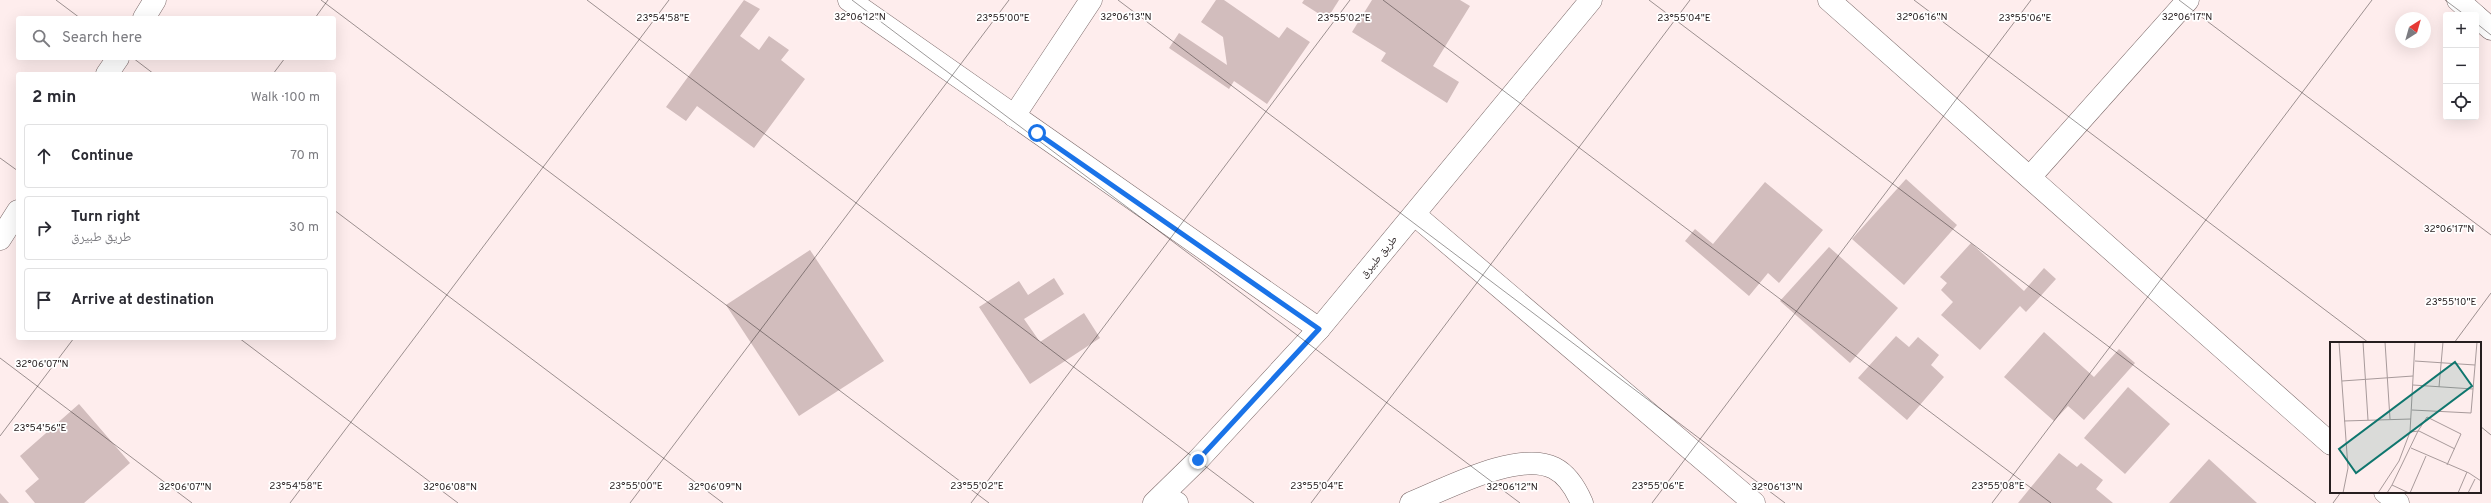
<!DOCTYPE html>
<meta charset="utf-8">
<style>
:root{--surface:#fff;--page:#f7f7f7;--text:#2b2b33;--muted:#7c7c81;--line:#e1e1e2}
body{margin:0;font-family:Overpass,"Noto Naskh Arabic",sans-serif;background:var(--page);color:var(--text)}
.controls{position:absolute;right:12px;top:12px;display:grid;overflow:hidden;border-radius:4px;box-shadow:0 4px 16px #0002}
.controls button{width:36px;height:36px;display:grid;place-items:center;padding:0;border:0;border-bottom:1px solid var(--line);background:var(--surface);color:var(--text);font:20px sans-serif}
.compass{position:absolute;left:2395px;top:12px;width:36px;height:36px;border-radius:50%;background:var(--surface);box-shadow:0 4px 16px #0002;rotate:37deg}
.stop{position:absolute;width:12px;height:12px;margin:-9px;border:3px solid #1a73e8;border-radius:50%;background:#fff}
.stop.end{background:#1a73e8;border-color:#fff;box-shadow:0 1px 4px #0008}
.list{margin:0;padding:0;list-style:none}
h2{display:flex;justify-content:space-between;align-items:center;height:52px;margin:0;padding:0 16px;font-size:17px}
h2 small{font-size:13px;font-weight:400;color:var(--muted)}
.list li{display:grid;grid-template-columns:26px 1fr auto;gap:12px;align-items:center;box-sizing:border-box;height:64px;margin:0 8px 8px;padding:0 8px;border:1px solid var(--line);border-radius:4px}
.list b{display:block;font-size:15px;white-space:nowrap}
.list p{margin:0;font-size:13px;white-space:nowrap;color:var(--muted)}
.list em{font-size:13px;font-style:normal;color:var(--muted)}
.icon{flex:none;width:22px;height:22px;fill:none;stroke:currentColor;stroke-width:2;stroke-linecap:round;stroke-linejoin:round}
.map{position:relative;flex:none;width:2491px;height:503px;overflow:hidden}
.search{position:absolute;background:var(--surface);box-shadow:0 4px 16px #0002;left:16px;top:16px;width:320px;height:44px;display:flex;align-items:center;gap:10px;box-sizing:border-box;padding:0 14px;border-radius:4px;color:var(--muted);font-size:15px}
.panel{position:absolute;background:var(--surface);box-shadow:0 4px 16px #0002;left:16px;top:72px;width:320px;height:268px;border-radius:4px}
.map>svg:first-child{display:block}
</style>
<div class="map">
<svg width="2491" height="503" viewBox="0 0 2491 503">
<rect width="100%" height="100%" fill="#feeded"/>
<g fill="#d2bdbd">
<polygon points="744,0 760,9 740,36 759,50 769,36 789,50 781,60 805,79 754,148 697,106 686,121 666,107"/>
<polygon points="1216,0 1224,0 1279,38 1287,27 1310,42 1267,104 1234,81 1229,89 1169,48 1179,33 1227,65 1223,37 1201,22"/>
<polygon points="1304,0 1339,0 1327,19 1302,3"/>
<polygon points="1372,0 1460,0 1470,6 1433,66 1459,82 1447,103 1381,61 1386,53 1352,32"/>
<polygon points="1906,179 1957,225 1904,285 1852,239"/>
<polygon points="1765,182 1823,230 1779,283 1768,273 1749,296 1685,241 1695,229 1713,244"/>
<polygon points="1971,243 2024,291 2044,268 2056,279 2026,312 2020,306 1980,350 1941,315 1953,302 1941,290 1947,283 1940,277"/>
<polygon points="1829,247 1898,308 1850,363 1780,301"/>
<polygon points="810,250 884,361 799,416 726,305"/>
<polygon points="1054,278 1064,294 1024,319 1040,342 1084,313 1100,338 1030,384 979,307 1019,281 1028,295"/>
<polygon points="2044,332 2094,377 2119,349 2135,363 2084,420 2068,406 2054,421 2004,377"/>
<polygon points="1896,336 1909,347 1918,337 1939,355 1931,365 1944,377 1907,420 1858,378"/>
<polygon points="2128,387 2170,424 2125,474 2084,438"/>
<polygon points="79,404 130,463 84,503 35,503 25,491 39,479 20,456"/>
<polygon points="2059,453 2077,467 2081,463 2103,480 2096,489 2113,503 2018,503"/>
<polygon points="2209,459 2257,503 2169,503"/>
<polygon points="0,493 9,503 0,503"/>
</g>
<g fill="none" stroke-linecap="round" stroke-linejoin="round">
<g stroke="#7c6a6a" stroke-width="23">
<g id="minor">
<polyline points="849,0 1319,329"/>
<polyline points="1829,0 2331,444"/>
<polyline points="2458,0 2475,15"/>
<polyline points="2476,16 2491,29"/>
<polyline points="144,18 155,0"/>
<polyline points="107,74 118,58"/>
<polyline points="1014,116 1091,0"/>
<polyline points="2030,177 2188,0"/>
<polyline points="1415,215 1754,503"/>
<polyline points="0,239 18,211"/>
<polyline points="2385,492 2398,503"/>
<polyline points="1163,495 1177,503"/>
<path d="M1411,503C1446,489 1518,450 1554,468C1568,475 1576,489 1582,503"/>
</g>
</g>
<g stroke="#7c6a6a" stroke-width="23">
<polyline id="tertiary" points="1154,503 1198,460 1319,329 1591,0"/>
</g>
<use href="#minor" stroke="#fff" stroke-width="22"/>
<use href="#tertiary" stroke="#fff" stroke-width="22"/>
</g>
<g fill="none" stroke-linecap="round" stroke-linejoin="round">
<polyline stroke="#1a73e8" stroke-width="5" points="1037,133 1319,329 1198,460"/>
</g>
<path fill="none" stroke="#261e1f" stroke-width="1" stroke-opacity="0.45" d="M56,0L80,18M321,0L989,503M587,0L1254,503M852,0L1520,503M1118,0L1785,503M1383,0L2051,503M1649,0L2316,503M1914,0L2369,343M2179,0L2491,235M2445,0L2465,15M315,18L328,0M2476,23L2491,35M133,58L154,74M273,74L285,58M0,158L18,171M334,210L723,503M239,338L458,503M2454,343L2491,293M0,358L192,503M2480,426L2491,435M0,436L74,338M290,503L669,0M630,503L1009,0M971,503L1350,0M1311,503L1690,0M1652,503L2031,0M1992,503L2372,0M2333,503L2341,492"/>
<g text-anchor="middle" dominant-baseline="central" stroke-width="3.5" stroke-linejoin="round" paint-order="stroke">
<g font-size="11" fill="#261e1f" stroke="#fff">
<text transform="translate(1379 257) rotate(-50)">طريق طبيرق</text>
</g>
</g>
<g transform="translate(2330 342)">
<rect width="151" height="151" fill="#feeded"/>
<path fill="none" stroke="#a89a9b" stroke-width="1" d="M9,0L18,126L13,151M33,0L38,78M55,0L60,77M85,19L145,23M12,39L83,34M83,43L143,47M109,45L113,0M82,68L141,71L147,0M14,79L81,77M80,90L89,89L125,107M81,106L139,131L151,139M62,143L88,89L97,75L131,92L117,123M48,151L69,119L80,90L85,0M57,151L62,143L79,151M80,151L96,114M128,151L137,130M138,151L145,137"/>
<path fill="#0f766e" fill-opacity="0.15" stroke="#0f766e" stroke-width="2" d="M125,20L142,44L26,131L9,107Z"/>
<rect width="151" height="151" fill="none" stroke="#261e1f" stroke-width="2"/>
</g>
<g font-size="10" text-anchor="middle" fill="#261e1f" stroke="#fff" stroke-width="3.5" stroke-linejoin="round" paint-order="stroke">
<text x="860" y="20">32°06'12"N</text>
<text x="1126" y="20">32°06'13"N</text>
<text x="1922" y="20">32°06'16"N</text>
<text x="2187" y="20">32°06'17"N</text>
<text x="663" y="21">23°54'58"E</text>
<text x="1003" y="21">23°55'00"E</text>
<text x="1344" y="21">23°55'02"E</text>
<text x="1684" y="21">23°55'04"E</text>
<text x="2025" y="21">23°55'06"E</text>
<text x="2449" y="232">32°06'17"N</text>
<text x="2451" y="305">23°55'10"E</text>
<text x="42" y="367">32°06'07"N</text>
<text x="40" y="431">23°54'56"E</text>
<text x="296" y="489">23°54'58"E</text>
<text x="636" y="489">23°55'00"E</text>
<text x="977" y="489">23°55'02"E</text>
<text x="1317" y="489">23°55'04"E</text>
<text x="1658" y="489">23°55'06"E</text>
<text x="1998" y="489">23°55'08"E</text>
<text x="185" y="490">32°06'07"N</text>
<text x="450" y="490">32°06'08"N</text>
<text x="715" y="490">32°06'09"N</text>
<text x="1512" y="490">32°06'12"N</text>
<text x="1777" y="490">32°06'13"N</text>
</g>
</svg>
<div class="controls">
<button>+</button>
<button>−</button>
<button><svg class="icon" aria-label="locate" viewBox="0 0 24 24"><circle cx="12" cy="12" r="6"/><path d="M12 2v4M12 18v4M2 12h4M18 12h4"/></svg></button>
</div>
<svg class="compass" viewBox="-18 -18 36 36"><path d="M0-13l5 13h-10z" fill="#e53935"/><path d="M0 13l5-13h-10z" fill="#7c7c81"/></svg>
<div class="stop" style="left:1037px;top:133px"></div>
<div class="stop end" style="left:1198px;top:460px"></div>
<div class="search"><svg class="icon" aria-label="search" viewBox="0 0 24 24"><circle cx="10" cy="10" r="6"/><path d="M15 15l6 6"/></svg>Search here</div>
<section class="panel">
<h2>2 min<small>Walk · 100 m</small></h2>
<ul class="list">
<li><svg class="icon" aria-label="ahead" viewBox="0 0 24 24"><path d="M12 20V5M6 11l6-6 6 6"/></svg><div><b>Continue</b></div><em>70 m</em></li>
<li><svg class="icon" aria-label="right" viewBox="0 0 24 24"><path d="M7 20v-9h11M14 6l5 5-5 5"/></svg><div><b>Turn right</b><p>طريق طبيرق</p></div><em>30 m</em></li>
<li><svg class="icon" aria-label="arrive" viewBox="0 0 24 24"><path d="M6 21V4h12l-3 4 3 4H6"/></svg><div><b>Arrive at destination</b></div></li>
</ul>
</section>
</div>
